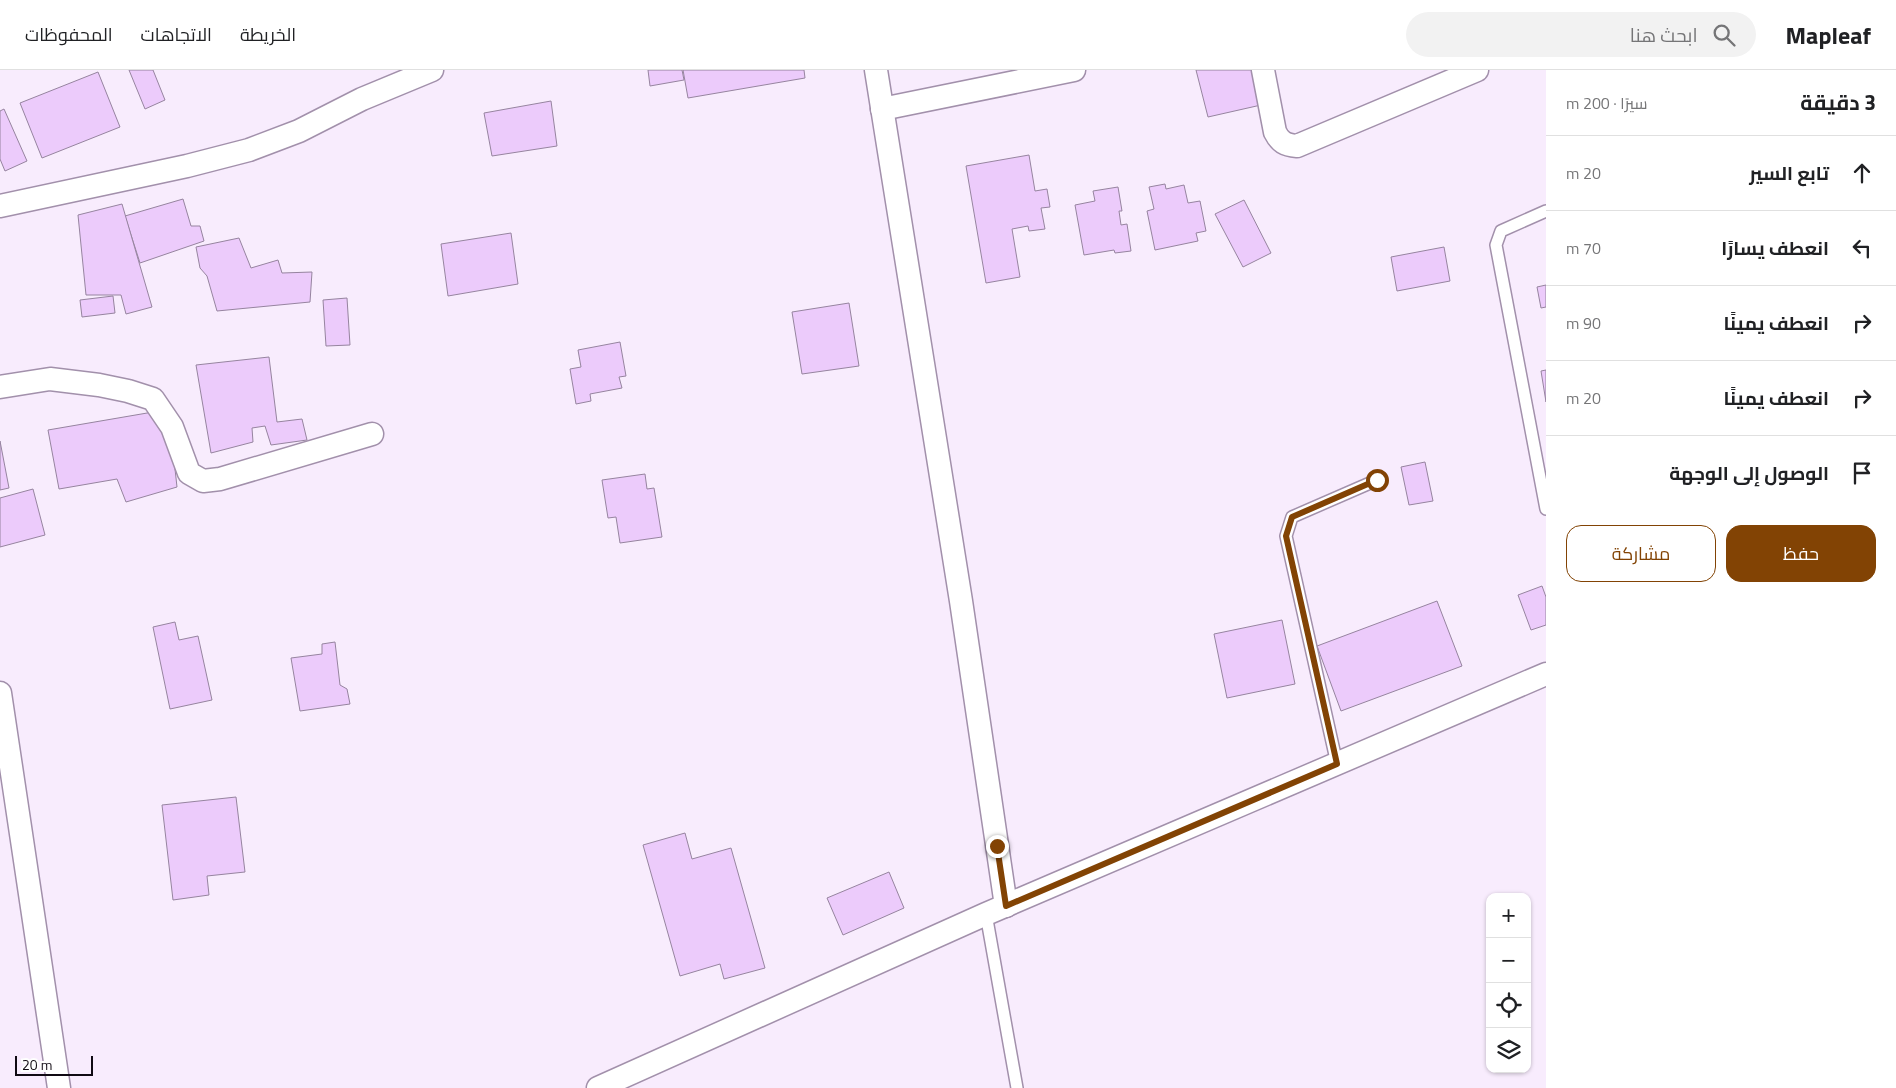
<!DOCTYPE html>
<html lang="ar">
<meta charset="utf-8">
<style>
:root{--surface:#fff;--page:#f2f2f2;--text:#202124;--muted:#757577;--line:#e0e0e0;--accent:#824304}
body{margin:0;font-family:"Titillium Web",Cairo,sans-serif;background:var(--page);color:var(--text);direction:rtl}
.controls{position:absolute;right:15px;bottom:15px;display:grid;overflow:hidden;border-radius:10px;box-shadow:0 1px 4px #0004}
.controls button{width:45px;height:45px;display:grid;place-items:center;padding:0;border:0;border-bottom:1px solid var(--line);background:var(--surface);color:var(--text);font:25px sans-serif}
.scale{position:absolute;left:15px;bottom:12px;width:78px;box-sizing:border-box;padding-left:5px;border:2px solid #100a13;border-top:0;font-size:14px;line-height:18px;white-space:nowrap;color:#100a13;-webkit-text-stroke:4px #fefefe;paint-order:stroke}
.stop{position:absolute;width:15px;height:15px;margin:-11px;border:4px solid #824304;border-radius:50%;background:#fff}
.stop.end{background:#824304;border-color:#fff;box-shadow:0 1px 5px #0008}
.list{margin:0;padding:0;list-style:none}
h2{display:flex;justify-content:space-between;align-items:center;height:65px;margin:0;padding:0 20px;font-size:21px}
h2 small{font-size:16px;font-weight:400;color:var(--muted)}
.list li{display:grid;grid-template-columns:32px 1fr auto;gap:15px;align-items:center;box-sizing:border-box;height:75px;padding:0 20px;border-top:1px solid var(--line)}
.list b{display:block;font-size:19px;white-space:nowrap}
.list em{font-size:16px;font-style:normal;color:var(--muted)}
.actions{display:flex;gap:10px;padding:15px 20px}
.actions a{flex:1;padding:11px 0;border:1px solid var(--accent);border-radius:15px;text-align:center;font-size:18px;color:var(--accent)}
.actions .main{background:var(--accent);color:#fff}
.icon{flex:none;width:28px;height:28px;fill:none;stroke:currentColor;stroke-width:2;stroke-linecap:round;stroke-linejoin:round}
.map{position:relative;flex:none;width:1546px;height:1018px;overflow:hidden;direction:ltr}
header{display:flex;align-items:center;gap:30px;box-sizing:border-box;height:70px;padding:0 25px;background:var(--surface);border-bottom:1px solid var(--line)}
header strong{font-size:24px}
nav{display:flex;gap:28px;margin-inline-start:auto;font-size:18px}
.search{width:350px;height:45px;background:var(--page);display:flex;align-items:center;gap:12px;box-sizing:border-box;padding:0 18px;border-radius:28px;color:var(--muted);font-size:19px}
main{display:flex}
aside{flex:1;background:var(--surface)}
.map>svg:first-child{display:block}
</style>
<header>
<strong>Mapleaf</strong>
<div class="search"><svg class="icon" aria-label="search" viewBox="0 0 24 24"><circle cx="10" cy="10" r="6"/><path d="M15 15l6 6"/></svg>ابحث هنا</div>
<nav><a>الخريطة</a><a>الاتجاهات</a><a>المحفوظات</a></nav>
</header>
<main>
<aside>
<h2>3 دقيقة<small>سيرًا · 200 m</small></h2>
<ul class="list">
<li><svg class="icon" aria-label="ahead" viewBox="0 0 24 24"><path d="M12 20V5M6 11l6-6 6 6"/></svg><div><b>تابع السير</b></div><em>20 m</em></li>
<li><svg class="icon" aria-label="left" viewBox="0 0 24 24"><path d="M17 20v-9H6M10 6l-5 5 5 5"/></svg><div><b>انعطف يسارًا</b></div><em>70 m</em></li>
<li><svg class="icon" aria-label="right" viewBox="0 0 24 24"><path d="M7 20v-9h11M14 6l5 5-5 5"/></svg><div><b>انعطف يمينًا</b></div><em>90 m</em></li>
<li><svg class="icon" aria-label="right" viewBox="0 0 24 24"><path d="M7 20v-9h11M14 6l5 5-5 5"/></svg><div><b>انعطف يمينًا</b></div><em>20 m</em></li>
<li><svg class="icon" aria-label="arrive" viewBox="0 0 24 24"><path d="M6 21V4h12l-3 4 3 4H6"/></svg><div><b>الوصول إلى الوجهة</b></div></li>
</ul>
<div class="actions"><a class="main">حفظ</a><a>مشاركة</a></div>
</aside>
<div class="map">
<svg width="1546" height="1018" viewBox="0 0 1546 1018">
<rect width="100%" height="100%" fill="#f8ecfd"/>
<g fill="#eccbfb" stroke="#96849f">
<polygon points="129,0 153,0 165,30 145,39"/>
<polygon points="648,0 682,0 684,10 650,16"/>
<polygon points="683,0 804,0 805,8 688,28"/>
<polygon points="1196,0 1253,0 1261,35 1208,47"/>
<polygon points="98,2 120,57 42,88 20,33"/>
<polygon points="551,31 557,76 492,86 484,43"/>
<polygon points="4,39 27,91 5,101 0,89 0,41"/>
<polygon points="1029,85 1035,121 1047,119 1050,137 1041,138 1045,159 1029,161 1028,156 1012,159 1020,207 986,213 966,96"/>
<polygon points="1165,114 1166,119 1184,115 1188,133 1200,131 1206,161 1196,163 1198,171 1155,180 1147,141 1154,139 1149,117"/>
<polygon points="1118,117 1122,141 1119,141 1121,155 1127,154 1131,181 1115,183 1114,180 1084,185 1075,135 1095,131 1093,121"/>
<polygon points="183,129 191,156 200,156 204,171 140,193 125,146"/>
<polygon points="1244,130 1271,183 1243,197 1215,144"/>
<polygon points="122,134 152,237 126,244 121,225 86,225 78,145"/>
<polygon points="511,163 518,214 448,226 441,174"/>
<polygon points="239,168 251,198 278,190 282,203 312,202 310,232 217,241 207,206 200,198 196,177"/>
<polygon points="1444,177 1450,211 1397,221 1391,187"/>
<polygon points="1546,215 1546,237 1541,238 1537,217"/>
<polygon points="113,226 115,243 82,247 80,230"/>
<polygon points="347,228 350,275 326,276 323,230"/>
<polygon points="849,233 859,296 802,304 792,242"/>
<polygon points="620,272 626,306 619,307 622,318 590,324 591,331 576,334 570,299 581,297 578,280"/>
<polygon points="269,287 277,352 302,349 307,370 271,375 265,356 252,358 253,372 211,383 196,295"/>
<polygon points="1546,300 1546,332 1541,301"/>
<polygon points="153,342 173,381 177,417 126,432 117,409 59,419 48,360"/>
<polygon points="0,371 9,418 0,420"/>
<polygon points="1425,392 1433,431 1409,435 1401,397"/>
<polygon points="645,404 647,419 654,418 662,467 620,473 616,447 608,448 602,410"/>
<polygon points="33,419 45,465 0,477 0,428"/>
<polygon points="1542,516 1546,527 1546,555 1531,560 1518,525"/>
<polygon points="1437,531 1462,596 1341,641 1317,576"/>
<polygon points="1282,550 1295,614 1227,628 1214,564"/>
<polygon points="175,552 179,570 198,566 212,630 170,639 153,557"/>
<polygon points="335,572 340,615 347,619 350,634 300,641 291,588 322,584 322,574"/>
<polygon points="236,727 245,802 207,806 209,825 173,830 162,735"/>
<polygon points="685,763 692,789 731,778 765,898 724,909 720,894 680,906 643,775"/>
<polygon points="889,802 904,838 843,865 827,828"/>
</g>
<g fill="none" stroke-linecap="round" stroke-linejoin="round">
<g stroke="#a290ab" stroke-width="14">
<g id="service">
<polyline points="1546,141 1501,161 1496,175 1546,439"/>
<polyline points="1337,694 1286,466 1292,447 1377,410"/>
<polyline points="986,844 1017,1018"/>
</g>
</g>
<g stroke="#a290ab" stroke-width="25">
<g id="minor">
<polyline points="876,0 961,531 1006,836"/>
<path d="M1263,0L1275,62C1280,72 1285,75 1297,76L1477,0"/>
<polyline points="882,39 1074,0"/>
<polyline points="0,136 187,96 249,80 299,61 362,29 432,0"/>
<polyline points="0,317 50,309 99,315 128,321 153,329 172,357 189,403 203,411 220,409 372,364"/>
<polyline points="0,623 59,1018"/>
<polyline points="598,1018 986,844 1546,604"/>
</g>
</g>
<use href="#service" stroke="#fff" stroke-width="11"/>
<use href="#minor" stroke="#fff" stroke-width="22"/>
</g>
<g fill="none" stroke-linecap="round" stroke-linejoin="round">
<polyline stroke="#824304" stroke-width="6" points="997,776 1006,836 1337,694 1286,466 1292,447 1377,410"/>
</g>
</svg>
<div class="controls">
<button>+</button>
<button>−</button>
<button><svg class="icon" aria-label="locate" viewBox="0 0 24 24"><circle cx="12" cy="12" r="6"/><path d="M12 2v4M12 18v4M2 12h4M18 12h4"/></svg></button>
<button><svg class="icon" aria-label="layers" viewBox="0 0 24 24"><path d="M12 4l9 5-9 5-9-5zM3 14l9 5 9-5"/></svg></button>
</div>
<div class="scale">20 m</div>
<div class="stop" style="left:1377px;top:410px"></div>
<div class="stop end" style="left:997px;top:776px"></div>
</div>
</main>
